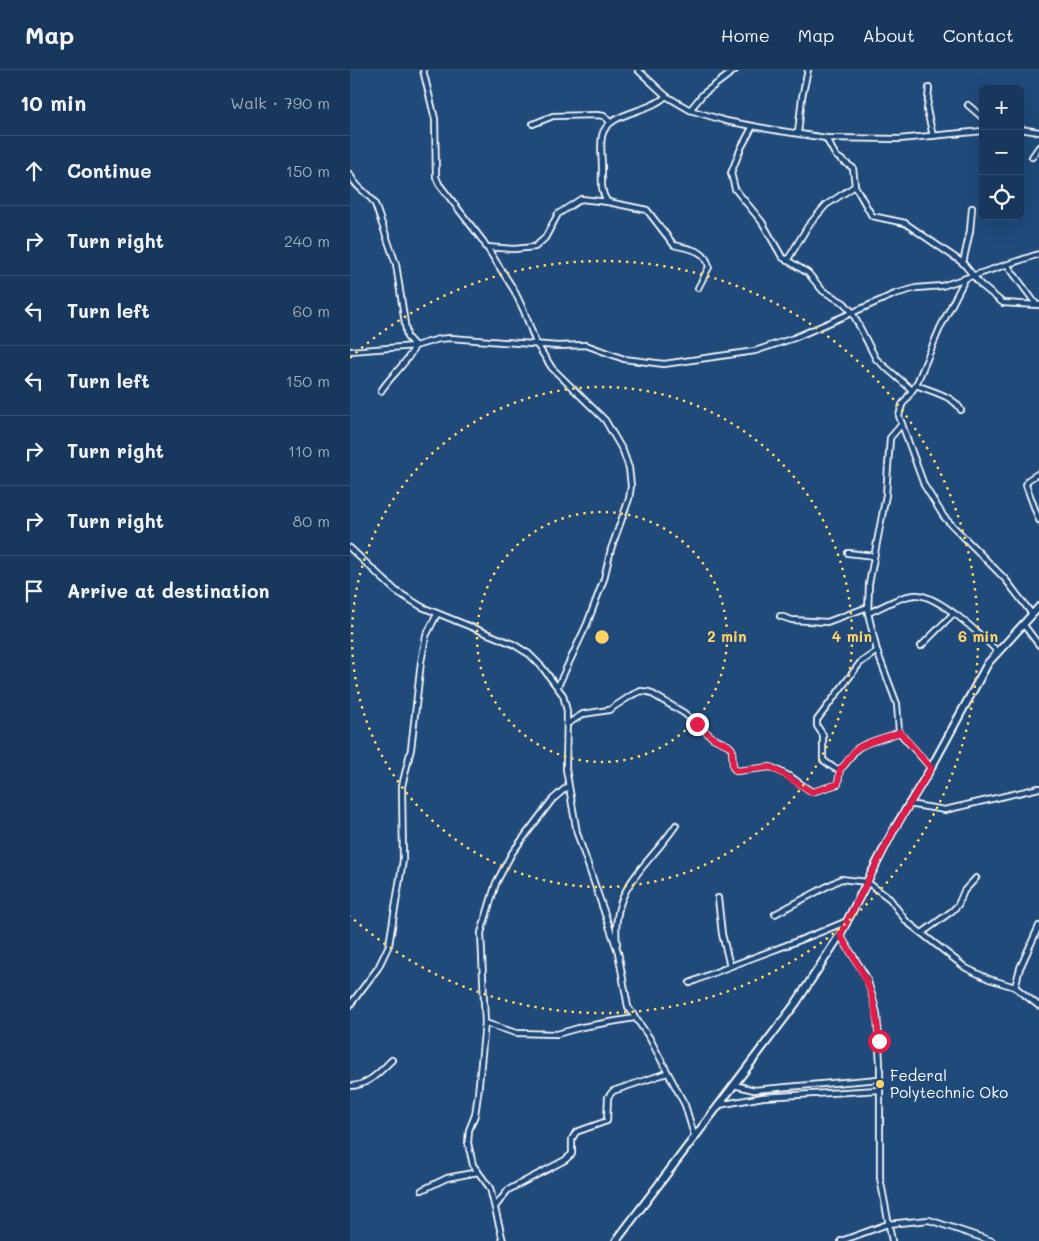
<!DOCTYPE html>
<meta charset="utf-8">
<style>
:root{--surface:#17385c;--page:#244365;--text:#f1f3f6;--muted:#9eacbb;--line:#365272}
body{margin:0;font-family:Mali,sans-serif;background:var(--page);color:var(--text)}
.controls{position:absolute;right:15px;top:15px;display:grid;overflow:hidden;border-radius:8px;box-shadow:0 5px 20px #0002}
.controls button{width:45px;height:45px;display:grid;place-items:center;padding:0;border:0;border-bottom:1px solid var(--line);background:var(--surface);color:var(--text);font:25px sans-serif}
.stop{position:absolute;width:15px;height:15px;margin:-11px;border:4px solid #e11d48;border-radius:50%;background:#fff}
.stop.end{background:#e11d48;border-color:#fff;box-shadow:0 1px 5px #0008}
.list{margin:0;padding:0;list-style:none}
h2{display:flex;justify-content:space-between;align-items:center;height:65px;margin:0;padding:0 20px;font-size:21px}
h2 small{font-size:16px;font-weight:400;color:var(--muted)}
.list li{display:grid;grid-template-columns:32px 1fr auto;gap:15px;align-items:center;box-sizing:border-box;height:70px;padding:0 20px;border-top:1px solid var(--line)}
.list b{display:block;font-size:19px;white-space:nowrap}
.list em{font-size:16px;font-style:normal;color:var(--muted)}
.icon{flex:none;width:28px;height:28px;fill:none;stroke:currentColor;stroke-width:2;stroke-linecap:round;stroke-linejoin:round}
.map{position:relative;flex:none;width:689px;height:1171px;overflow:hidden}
header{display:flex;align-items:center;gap:30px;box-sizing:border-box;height:70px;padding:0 25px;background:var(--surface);border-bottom:1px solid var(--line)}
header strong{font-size:24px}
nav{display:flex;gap:28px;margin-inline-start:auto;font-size:18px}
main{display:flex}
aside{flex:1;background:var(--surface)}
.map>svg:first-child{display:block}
</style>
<header>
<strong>Map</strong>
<nav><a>Home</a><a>Map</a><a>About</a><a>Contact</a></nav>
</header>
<main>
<aside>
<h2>10 min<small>Walk · 790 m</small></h2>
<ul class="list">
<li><svg class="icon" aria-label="ahead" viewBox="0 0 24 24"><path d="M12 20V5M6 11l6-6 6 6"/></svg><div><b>Continue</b></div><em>150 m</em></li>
<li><svg class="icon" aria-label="right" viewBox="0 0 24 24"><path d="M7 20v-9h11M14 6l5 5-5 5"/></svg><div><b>Turn right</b></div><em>240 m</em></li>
<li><svg class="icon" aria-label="left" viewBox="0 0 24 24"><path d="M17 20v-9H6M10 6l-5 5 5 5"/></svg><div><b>Turn left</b></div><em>60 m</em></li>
<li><svg class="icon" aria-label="left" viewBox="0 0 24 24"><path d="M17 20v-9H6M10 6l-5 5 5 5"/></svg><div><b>Turn left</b></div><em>150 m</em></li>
<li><svg class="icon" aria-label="right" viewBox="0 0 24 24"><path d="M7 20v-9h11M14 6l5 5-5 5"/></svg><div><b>Turn right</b></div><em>110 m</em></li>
<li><svg class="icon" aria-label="right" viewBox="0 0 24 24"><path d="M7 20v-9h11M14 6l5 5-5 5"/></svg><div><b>Turn right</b></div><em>80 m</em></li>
<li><svg class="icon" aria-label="arrive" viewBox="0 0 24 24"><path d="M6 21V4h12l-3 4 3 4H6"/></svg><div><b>Arrive at destination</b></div></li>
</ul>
</aside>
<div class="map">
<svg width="689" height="1171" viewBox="0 0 689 1171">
<rect width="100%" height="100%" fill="#1f4a7a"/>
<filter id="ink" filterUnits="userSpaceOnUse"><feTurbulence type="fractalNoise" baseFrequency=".02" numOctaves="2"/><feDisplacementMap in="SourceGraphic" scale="10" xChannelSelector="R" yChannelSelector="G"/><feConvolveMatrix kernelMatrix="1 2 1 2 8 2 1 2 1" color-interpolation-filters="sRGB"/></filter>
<g filter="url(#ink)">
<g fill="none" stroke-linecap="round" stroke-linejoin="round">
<g stroke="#fff" stroke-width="8">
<g id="street">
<polyline points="73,0 85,49 86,107 89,114 133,171 164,220 174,241 186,273 202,298 255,350 273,381 279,398 281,416 279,429 261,479 254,509 237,554 208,616"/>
<polyline points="288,0 316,26 340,40 376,51 424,60 476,68 549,69 633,61"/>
<polyline points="579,18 577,40 583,66"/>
<path d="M316,26C299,43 257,42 252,66C250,76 252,88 252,98C252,109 250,123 258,132L297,140L324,175C338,179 356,179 359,197L348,218"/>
<polyline points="618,35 633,48"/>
<polyline points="340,40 353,24 385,0"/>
<polyline points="183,54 203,46 247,45 254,46 260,52"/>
<polyline points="403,56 391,78 381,103 385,119 412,152 432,187 458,203 473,221 494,233 502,242 526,289 562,320"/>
<polyline points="670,59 689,62"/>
<polyline points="448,63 452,27 458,0"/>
<polyline points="476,68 486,86 503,98 505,116 522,146 555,153 613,193 631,215 653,233 689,235"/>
<polyline points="682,87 689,77"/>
<path d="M0,104C5,118 18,122 25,134L46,194L57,267L65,276C57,294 41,305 31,321"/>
<polyline points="136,177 164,179 185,177 195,168 208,144 231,129 258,132"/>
<polyline points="437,191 458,156 476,135 505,116"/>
<polyline points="613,193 620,161 622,138"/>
<polyline points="658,196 686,234"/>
<polyline points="615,209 590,258 566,315 552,335 549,346 574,415 594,447 656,510 682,544"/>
<polyline points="0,281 65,276 89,269 100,268 208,276 236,275 274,289 314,294 405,281 444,268 545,224 566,218 592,216 689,184"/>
<path d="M566,315C580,321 604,326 611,340"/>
<polyline points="552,354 540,368 536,425 519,514 518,543 527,581 547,634 549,662 581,698"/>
<polyline points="689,403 678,410 676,415 689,450"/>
<polyline points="0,478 46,521 72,537 163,574 179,584 192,597 213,625 217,641 216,699 227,763 268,882 278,937 299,967 335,1035 345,1068"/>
<polyline points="498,483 524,486"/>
<path d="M518,543C533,537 549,526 565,525C588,524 632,566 648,582"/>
<polyline points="430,546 442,550 477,552 518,537"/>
<polyline points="673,554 689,575"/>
<polyline points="571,576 603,544"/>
<path d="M527,581L510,593L467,650V656L473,665V690L484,698L490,699C498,694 501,684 508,678C520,670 537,668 549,662"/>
<polyline points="217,654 233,644 259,640 282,625 291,621 299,622 334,643 363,668 378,675 382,679 383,697 386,701 421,697 441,707 462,722 488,714 490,699"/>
<polyline points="558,734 595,740 689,718"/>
<polyline points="368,828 372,864 380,896"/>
<polyline points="425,844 491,809 517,812 540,829 556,851 616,898 639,909 665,917 689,936"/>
<polyline points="572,863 602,841 608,835 614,821 626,808"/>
<polyline points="490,865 517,908 527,943 530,994 530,1108 542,1171"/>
<path d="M267,874C260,817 297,798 326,755"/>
<path d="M340,913C391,890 445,874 497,851"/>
<polyline points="665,917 670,898 689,856"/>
<polyline points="0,935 28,898 39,875 53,790 52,716 61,679 71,592 76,566 87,544"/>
<polyline points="135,953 166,963 207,964 232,957 284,948"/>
<polyline points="384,1015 404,1020 529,1009"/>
<path d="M0,1016C18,1016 30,1001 42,990"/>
<polyline points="369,1035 413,1027 529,1020"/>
<polyline points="72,1120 97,1108 128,1102"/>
<polyline points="145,1137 158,1120 215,1090 222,1084 222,1069 226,1062 257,1051 258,1027 263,1021 317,1003"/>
<polyline points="153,1171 140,1118 123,1095 118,1073 119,1060 125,1045 128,1024 135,953 131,863 146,813 162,783 202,730 218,716"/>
<polyline points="491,1171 538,1154 579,1150 642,1171"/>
</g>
</g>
<g stroke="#fff" stroke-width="10">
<polyline id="secondary" points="266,1171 446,933 490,865 544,759 581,698 638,593 689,537"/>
</g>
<use href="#street" stroke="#1f4a7a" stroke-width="4.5"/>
<use href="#secondary" stroke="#1f4a7a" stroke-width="6"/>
</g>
</g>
<g fill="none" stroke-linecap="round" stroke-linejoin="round" filter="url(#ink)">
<path stroke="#e11d48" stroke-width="6" d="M347,654L363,668L378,675L382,679L383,697L386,701L421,697L462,722L488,714L490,699C497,695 499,686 505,680C517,671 536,668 550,662L581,698L544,760L490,865C516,907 525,920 529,971"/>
</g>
<g fill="none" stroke="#ffd166" stroke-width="2.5" stroke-dasharray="2.5 5">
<circle cx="252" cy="567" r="125"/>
<circle cx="252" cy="567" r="250"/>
<path d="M0 288A376 376 0 1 1 0 846"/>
</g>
<circle fill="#ffd166" stroke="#1f4a7a" stroke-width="2" cx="530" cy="1014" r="5"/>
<g text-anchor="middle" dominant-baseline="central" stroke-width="4" stroke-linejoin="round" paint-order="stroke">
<g font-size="15" fill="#fff" stroke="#1f4a7a" text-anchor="start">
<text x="540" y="1005">Federal<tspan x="540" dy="17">Polytechnic Oko</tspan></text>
</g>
</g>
<circle cx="252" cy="567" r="8" fill="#ffd166" stroke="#1f4a7a" stroke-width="2.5"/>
<g font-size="15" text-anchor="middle" font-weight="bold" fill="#ffd166" stroke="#1f4a7a" stroke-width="4" stroke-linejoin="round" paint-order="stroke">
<text x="377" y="572">2 min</text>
<text x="502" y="572">4 min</text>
<text x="628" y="572">6 min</text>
</g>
</svg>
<div class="controls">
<button>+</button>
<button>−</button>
<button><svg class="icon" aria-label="locate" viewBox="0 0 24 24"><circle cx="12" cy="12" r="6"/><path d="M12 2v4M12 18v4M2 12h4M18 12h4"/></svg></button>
</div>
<div class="stop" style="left:529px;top:971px"></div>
<div class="stop end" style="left:347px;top:654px"></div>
</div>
</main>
